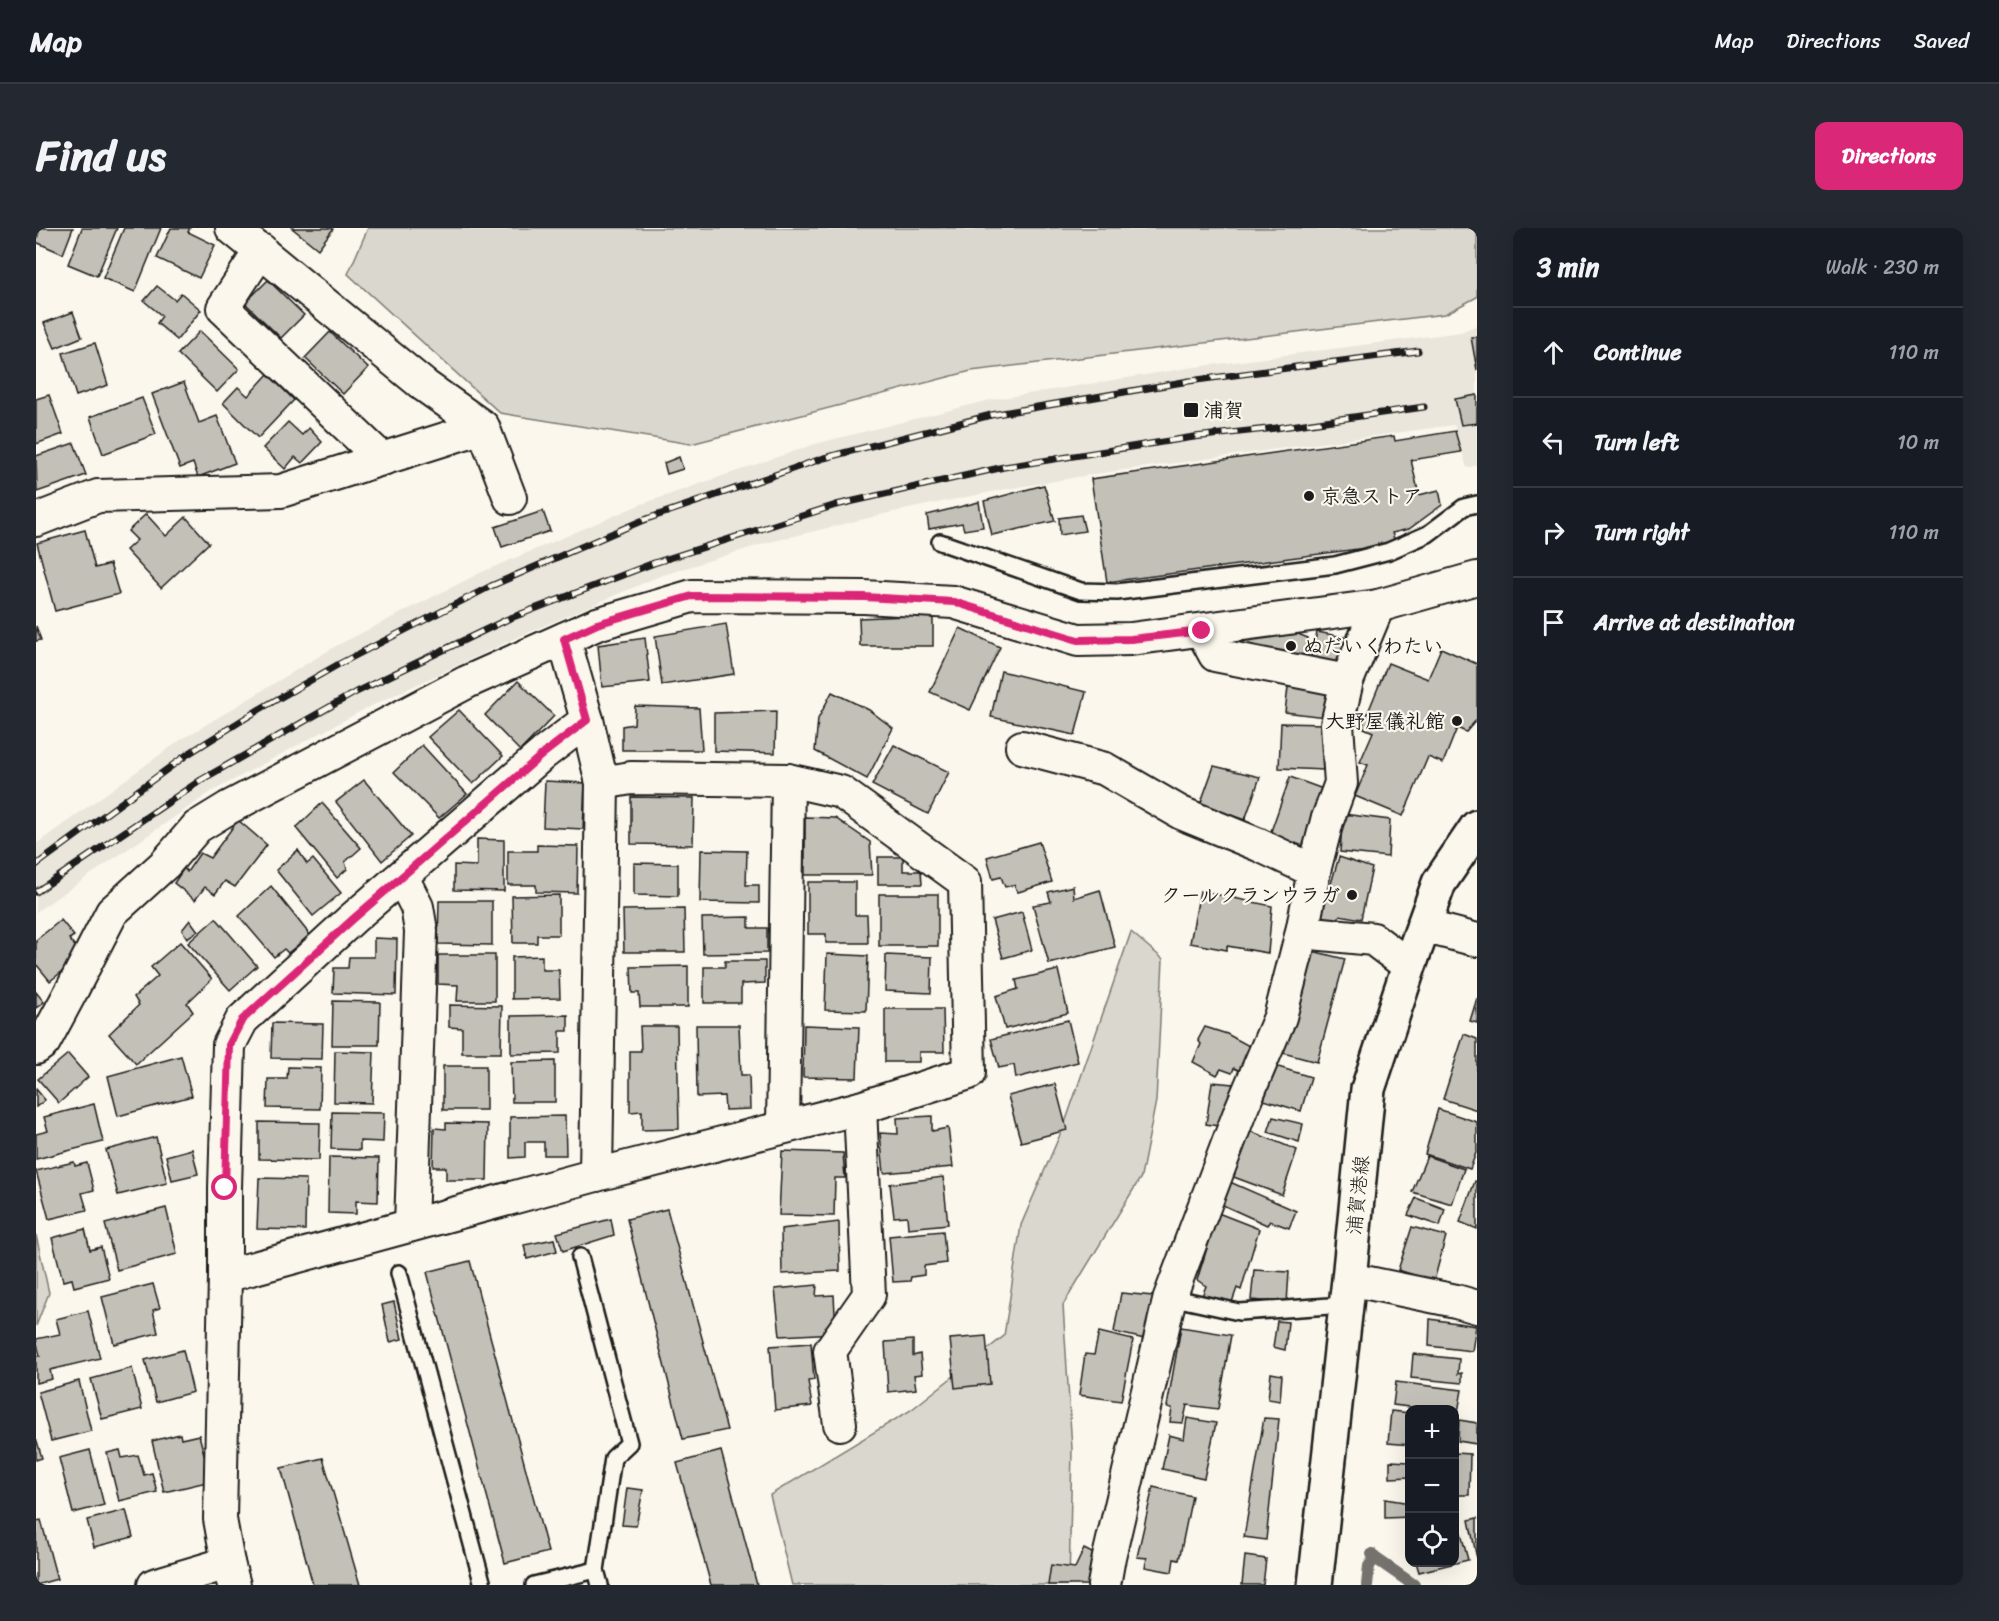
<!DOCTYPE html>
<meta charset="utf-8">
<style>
:root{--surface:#171b24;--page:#242831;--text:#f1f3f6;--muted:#9ea1a6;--line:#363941;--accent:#db2777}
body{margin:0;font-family:Sriracha,"Klee One",sans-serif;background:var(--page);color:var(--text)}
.controls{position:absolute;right:18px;bottom:18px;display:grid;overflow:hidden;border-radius:12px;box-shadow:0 6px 24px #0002}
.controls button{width:54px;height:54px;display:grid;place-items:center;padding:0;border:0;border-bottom:2px solid var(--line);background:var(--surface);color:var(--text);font:30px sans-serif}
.stop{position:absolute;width:18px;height:18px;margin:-14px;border:4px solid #db2777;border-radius:50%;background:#fff}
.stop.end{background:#db2777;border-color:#fff;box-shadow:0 2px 6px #0008}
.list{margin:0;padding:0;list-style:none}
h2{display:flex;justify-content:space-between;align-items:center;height:78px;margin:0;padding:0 24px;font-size:26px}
h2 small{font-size:20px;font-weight:400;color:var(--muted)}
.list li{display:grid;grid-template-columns:39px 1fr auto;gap:18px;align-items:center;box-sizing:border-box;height:90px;padding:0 24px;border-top:2px solid var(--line)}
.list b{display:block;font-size:22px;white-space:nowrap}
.list em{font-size:20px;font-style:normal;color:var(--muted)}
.icon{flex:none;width:33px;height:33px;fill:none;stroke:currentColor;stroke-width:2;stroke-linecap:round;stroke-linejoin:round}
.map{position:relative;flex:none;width:1441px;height:1357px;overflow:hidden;border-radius:12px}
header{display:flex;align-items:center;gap:36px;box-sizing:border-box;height:84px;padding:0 30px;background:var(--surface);border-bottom:2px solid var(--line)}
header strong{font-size:28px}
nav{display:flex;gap:33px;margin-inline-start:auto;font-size:21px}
.intro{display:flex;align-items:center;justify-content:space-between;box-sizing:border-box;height:144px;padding:0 36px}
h1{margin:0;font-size:42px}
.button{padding:15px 27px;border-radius:12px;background:var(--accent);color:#fff;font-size:21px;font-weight:700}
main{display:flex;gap:36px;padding:0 36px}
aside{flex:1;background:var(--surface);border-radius:12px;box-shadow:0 6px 24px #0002}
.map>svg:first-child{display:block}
</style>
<header>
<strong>Map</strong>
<nav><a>Map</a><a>Directions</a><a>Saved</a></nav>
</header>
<div class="intro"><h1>Find us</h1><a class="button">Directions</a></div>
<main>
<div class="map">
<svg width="1441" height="1357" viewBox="0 0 1441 1357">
<rect width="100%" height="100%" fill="#fbf7ec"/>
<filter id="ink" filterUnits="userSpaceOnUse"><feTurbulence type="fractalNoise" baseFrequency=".0167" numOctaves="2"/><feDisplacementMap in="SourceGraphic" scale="12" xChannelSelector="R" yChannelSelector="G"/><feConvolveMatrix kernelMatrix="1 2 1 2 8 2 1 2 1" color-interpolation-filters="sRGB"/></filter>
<g filter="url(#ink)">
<polygon fill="#eae6dc" points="1441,97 1441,237 1431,240 1418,197 1059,246 965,262 857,284 730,315 624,348 482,409 329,481 175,564 0,684 0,616 143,513 300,418 446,344 603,277 779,216 954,172 1152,140 1425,104"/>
<g fill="#dad7ce" stroke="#7b7a75" stroke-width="1.5">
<polygon points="332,0 1441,0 1441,69 1409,86 935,143 655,216 464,185 312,46"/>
<polygon points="1095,704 1127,731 1120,873 1105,949 1027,1077 1036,1221 1033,1357 756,1357 734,1267 875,1182 968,1108 985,997 1029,895"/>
<polygon points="0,1007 13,1065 0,1098"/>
</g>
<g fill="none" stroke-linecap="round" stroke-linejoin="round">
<g stroke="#74726e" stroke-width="12">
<polyline points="1336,1326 1339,1330 1378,1357"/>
<polyline points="1331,1357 1333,1338 1339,1330"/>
</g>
</g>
<g fill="#c3c0b8" stroke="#1c1c1c" stroke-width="1.5">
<polygon points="4,0 37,0 27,26 0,14"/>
<polygon points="46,0 81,0 61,48 32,36"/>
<polygon points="88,0 125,0 99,64 67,50"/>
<polygon points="135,0 154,0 152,4 179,17 163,50 121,30"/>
<polygon points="256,0 296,0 297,1 282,21"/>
<polygon points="232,52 268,87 245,110 209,75"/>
<polygon points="121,58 139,72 145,65 165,82 141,112 121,95 126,88 108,73"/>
<polygon points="37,84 46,109 19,120 8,95"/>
<polygon points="164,103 203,141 181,164 142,126"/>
<polygon points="294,104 332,140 307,166 269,130"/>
<polygon points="1435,109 1441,109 1441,142"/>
<polygon points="59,115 72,157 40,168 27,125"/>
<polygon points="232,146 258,172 222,210 187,175 202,159 212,168"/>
<polygon points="148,154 163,195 181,188 199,235 162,249 157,235 144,240 116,166"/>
<polygon points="13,167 27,206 0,216 0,171"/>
<polygon points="1441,167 1441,195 1425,197 1419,171"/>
<polygon points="106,170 120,206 67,226 54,189"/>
<polygon points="252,194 266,207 273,200 286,214 266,235 259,229 249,241 227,220"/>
<polygon points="1419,203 1425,224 1375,232 1383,267 1403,262 1406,277 1373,301 1356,305 1360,316 1071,354 1055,251 1358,208 1359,213"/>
<polygon points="38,215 50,247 1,264 0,228"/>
<polygon points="643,229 647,241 631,246 628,235"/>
<polygon points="1008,257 1019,293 956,307 948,273"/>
<polygon points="943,274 947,299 928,302 926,295 893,301 891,287"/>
<polygon points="507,283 514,303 466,319 459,299"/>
<polygon points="110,286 130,308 150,289 173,315 125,360 90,322 101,312 92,303"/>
<polygon points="1045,287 1049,303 1024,307 1023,290"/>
<polygon points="49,302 59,340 74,336 83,366 19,383 1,315"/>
<polygon points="897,387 897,418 824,418 823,390"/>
<polygon points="690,396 698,446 626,457 619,408"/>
<polygon points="0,398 5,412 0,413"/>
<polygon points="924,400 964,419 934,482 894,464"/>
<polygon points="1281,404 1313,410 1305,442 1274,433"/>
<polygon points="1262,406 1272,410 1267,438 1193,421 1195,413"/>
<polygon points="609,410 614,454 566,459 562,417"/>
<polygon points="1405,420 1441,436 1441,491 1430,504 1421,500 1407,535 1392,529 1367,588 1319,568 1332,537 1324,534 1337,504 1326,499 1352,435 1392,451"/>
<polygon points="965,443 1050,464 1039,507 955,489"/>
<polygon points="1253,451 1294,457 1289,489 1249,484"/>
<polygon points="482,453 518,488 484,523 449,487"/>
<polygon points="796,464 833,482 857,500 831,551 779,523 782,491"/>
<polygon points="599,478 663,480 666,522 586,522 586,498 598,496"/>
<polygon points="423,482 467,528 437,556 392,509"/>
<polygon points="740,483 739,525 678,523 678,485"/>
<polygon points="1245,495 1288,496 1288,542 1243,540"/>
<polygon points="386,517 431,566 403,590 358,544"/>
<polygon points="858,517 913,544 892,586 836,557"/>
<polygon points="1178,538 1224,549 1209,592 1164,577"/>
<polygon points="1254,549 1287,561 1267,618 1234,606"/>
<polygon points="328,552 375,608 346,633 300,574"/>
<polygon points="509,553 549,555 547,601 507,599"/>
<polygon points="595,569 658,570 657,617 595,616"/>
<polygon points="286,575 325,620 309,634 311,641 301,650 260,600"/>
<polygon points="1307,586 1354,592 1352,629 1304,624"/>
<polygon points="769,589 799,590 834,614 836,647 769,647"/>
<polygon points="202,592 231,617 199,659 189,653 179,666 169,659 159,672 138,655 148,640 151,644 164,625 174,630"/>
<polygon points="441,611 468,612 468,663 418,662 418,637 441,638"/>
<polygon points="1003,614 1016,654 982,664 978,657 969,659 965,649 957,651 951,629"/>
<polygon points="501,617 542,618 541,665 500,664 500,657 472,657 472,623 501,623"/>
<polygon points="262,622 271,636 277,631 305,665 277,688 240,642"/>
<polygon points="665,622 711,623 710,657 723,657 723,675 664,674"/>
<polygon points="842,629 867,629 867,643 885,643 886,656 842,656"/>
<polygon points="1303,629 1336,640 1325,691 1304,687 1300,695 1285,689"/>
<polygon points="598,635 642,636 642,668 598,667"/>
<polygon points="772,654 819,654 819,687 831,687 832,715 790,715 790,706 772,706"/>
<polygon points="235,658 274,707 252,725 248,721 238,729 203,688"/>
<polygon points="1037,658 1038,670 1064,662 1079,719 1013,736 997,677 1015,674 1012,664"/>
<polygon points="1164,663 1236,678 1232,725 1191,718 1191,722 1154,715"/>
<rect x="843" y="666" width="59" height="52"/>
<polygon points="523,667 523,707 501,707 501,715 477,715 476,668"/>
<polygon points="403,673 456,673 456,717 402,716"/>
<polygon points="648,681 649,724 588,724 587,682"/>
<polygon points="986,684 996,722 967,730 956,692"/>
<polygon points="713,689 713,700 731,700 731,725 667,726 666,690"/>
<polygon points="180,690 221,738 194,762 152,715"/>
<polygon points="25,692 38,708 33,711 43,723 32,732 36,736 14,753 0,736 0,712"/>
<polygon points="154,692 162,703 151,710 146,702"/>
<polygon points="338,710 361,711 360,767 297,765 298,740 312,740 313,729 338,729"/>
<polygon points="144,714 176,751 151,775 157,784 100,836 73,806 103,777 98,769 122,748 115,739"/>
<polygon points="1276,723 1309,731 1281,834 1247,825"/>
<polygon points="791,726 832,728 830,783 789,782"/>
<polygon points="402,727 459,727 459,773 421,773 422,757 402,756"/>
<polygon points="850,727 896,729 895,765 849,763"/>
<polygon points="506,728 506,742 523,742 524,770 476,771 476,729"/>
<polygon points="689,733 729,733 729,755 705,756 705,775 668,775 668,739 689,739"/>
<polygon points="652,738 652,779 604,779 603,765 596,765 595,739"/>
<polygon points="1022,742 1032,785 969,801 960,768 982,761 980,752"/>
<polygon points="0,764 8,774 0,780"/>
<polygon points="1441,770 1441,795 1434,793"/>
<polygon points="297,773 344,774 343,817 296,817"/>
<polygon points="413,777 466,778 465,825 426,825 426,800 413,799"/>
<polygon points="849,781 907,781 908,824 883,824 883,834 849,834"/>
<polygon points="532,787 532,803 524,803 524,825 475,826 475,788"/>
<polygon points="1032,792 1042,834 980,850 978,837 963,840 955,811"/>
<polygon points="236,795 287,796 286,831 235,830"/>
<polygon points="660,797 703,797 705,847 713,847 714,881 689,882 688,868 661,869"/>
<polygon points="768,797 823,799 821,850 767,849"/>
<polygon points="604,798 641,798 643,901 606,902 606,883 594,884 594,823 605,823"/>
<polygon points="1169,799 1191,806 1217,820 1207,844 1198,840 1196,845 1185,841 1181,847 1157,834 1165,816 1162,812"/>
<polygon points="1428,806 1441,811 1441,882 1407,871"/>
<polygon points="299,823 338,824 336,875 298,874"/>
<polygon points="32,826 52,849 23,875 2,851"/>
<polygon points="145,828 156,868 82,888 72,848"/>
<polygon points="519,833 519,874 476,874 475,834"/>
<rect x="407" y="838" width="43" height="44"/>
<polygon points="1239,838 1275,849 1265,883 1228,872"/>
<polygon points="252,839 285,840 284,881 231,880 232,851 251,851"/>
<polygon points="1176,854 1197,856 1189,899 1170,896"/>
<polygon points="1019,856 1031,902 985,914 972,868"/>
<polygon points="0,861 9,872 0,879"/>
<polygon points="58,876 67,914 0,931 0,906 12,903 8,889"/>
<polygon points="1402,881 1441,894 1441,922 1434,941 1389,926"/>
<polygon points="296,884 348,885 347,914 324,913 324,922 295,921"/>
<polygon points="529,888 530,927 508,927 508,914 489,914 489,929 474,930 474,889"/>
<polygon points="896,888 896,903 912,900 917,939 848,945 844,905 862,906 861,890"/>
<polygon points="1237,889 1267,896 1263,914 1232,904"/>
<polygon points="223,894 284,895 283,932 223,931"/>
<polygon points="410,895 452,896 451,952 410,952 410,939 397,939 398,900 410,901"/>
<polygon points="1214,903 1261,922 1246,967 1195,948"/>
<polygon points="120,909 131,955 82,967 70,922"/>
<polygon points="156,921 162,946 136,952 130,928"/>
<polygon points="746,923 807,925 809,950 799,950 798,988 743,987"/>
<polygon points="1391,928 1428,941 1416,976 1376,964"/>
<polygon points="293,929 343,930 342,974 320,973 320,986 292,985"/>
<polygon points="38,934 39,938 51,935 58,962 46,965 51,982 13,991 0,943"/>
<polygon points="907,949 912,996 872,1000 871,988 858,989 854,956"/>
<polygon points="223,950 270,951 269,1002 221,1001"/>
<polygon points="1187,951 1260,983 1253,1000 1234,993 1231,997 1178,973"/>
<polygon points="1439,953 1441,954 1441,1001 1424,994"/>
<polygon points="1380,970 1409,981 1404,998 1372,987"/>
<polygon points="130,980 141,1026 81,1042 69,996"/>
<polygon points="631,981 691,1202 647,1211 591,991"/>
<polygon points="1182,985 1223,1001 1205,1062 1201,1060 1195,1077 1166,1068 1170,1058 1161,1052"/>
<polygon points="575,991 578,1007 527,1023 521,1005"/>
<polygon points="803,994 804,1043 746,1046 745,1001"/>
<polygon points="1376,999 1410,1008 1398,1053 1362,1042"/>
<polygon points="49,1001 54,1022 65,1019 73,1050 38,1059 36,1051 27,1053 16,1010"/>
<polygon points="907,1003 910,1035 888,1038 888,1047 875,1049 874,1053 857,1054 853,1008"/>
<polygon points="518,1011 521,1023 491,1031 488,1017"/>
<polygon points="434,1033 512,1324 469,1335 391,1044"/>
<polygon points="1218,1042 1253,1044 1251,1075 1215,1072"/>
<polygon points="117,1056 124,1080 117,1082 122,1105 78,1116 66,1069"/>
<polygon points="781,1057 780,1068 798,1067 800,1105 744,1108 739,1061"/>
<polygon points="1085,1065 1117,1068 1113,1112 1078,1104"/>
<polygon points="358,1074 366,1111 354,1114 346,1077"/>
<polygon points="52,1083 64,1130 14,1142 16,1151 0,1155 0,1128 4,1128 0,1111 24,1106 20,1091"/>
<polygon points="1394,1091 1440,1098 1436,1123 1393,1118"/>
<polygon points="1241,1093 1252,1094 1249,1122 1237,1119"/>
<polygon points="1145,1099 1195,1107 1182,1181 1151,1177 1147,1195 1134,1194 1136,1180 1131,1179"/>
<polygon points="1063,1104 1097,1112 1085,1173 1043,1167 1049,1126 1058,1127"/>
<polygon points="950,1108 954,1156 919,1160 914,1111"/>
<polygon points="877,1112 877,1128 884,1126 886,1146 878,1147 880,1161 852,1164 849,1114"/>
<polygon points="775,1115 778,1152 772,1153 776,1178 739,1182 734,1118"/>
<polygon points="147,1122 157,1164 120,1174 109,1132"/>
<polygon points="1377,1126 1423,1131 1422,1146 1426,1145 1426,1155 1375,1150"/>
<polygon points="96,1140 106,1181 66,1191 55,1151"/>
<polygon points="1235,1145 1246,1147 1244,1173 1232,1171"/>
<polygon points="43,1153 55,1203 15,1213 2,1164"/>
<polygon points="1360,1154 1426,1162 1422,1184 1418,1184 1418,1182 1398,1182 1357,1177"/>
<polygon points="1355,1183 1374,1185 1374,1217 1352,1215"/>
<polygon points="1151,1190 1180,1195 1168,1250 1126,1241 1133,1207 1148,1211"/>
<polygon points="1228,1190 1243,1191 1230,1312 1208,1309"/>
<polygon points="1423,1192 1441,1195 1441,1216 1422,1213"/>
<polygon points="144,1206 145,1211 163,1207 175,1253 128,1264 116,1213"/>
<polygon points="1,1213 6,1230 0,1232 0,1214"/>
<polygon points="54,1222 68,1277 37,1285 23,1230"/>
<polygon points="84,1222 86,1230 102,1227 108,1247 116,1245 121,1264 83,1273 71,1225"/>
<polygon points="685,1223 721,1357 675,1357 641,1235"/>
<polygon points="1418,1225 1434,1226 1433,1267 1418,1267"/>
<polygon points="287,1230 324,1357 277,1357 245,1240"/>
<polygon points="1354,1233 1374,1234 1374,1249 1354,1250"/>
<polygon points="1117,1259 1156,1268 1143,1332 1138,1331 1136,1344 1109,1339 1111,1330 1101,1329"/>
<polygon points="591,1260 607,1262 600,1298 586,1297"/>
<polygon points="1349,1271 1374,1275 1374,1289 1349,1290"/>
<polygon points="1418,1279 1432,1332 1383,1344 1380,1334 1418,1334"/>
<polygon points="90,1282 97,1309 58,1319 51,1292"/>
<polygon points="1441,1290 1441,1331 1433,1292"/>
<polygon points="5,1292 21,1351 0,1357 0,1293"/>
<polygon points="1048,1321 1066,1330 1056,1357 1012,1357 1015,1337 1039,1340"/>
<polygon points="1209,1328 1230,1331 1227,1357 1206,1357"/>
</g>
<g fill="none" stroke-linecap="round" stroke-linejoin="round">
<g stroke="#1c1c1c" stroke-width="20">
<g id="lane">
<polyline points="904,314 1045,363 1081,364 1299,337 1353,323 1392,306 1428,279 1441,276"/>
<polyline points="544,1029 593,1215 577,1230 560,1342 564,1357"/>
<polyline points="363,1045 447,1357"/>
<polyline points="1134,1069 1203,1084 1309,1077"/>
<polyline points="498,1357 560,1342"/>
</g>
</g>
<g stroke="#1c1c1c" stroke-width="36">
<g id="street">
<polyline points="196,0 389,158 447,199 474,270"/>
<polyline points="225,22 187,80 346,231"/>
<polyline points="0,292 62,268 245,263 447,199"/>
<polyline points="1166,403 1179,427 1311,453"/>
<polyline points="528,411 551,492 566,555 560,947"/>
<polyline points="986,519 1069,541 1145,585 1223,617 1278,643"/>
<polyline points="366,649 381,679 385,703 375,997"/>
<polyline points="1387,698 1441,712"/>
<polyline points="1266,704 1337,711 1373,738"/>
<polyline points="0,820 8,814 37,760 76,684 129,636 161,599 192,580 431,454 561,396 656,368 828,369 917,374 1042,412 1095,411 1342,378 1441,350"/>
<polyline points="747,899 752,552"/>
<polyline points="189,1048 560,947 824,880 933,845 929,654 805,564 752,552 595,550 566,555"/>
<polyline points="1313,1051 1420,1073 1441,1079"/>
<polyline points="804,1196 794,1123 833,1067 824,880"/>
<polyline points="118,1357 192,1335"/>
<polyline points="198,1357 192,1335 184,1291 189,1048 189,960 193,817 206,792 316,691 508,525 551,492"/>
<polyline points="1068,1357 1073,1329 1134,1069 1204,884 1244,789 1266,704 1278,643 1291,593 1305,555 1301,496 1311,453 1342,378"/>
</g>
</g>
<g stroke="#1c1c1c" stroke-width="38">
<polyline id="secondary" points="1279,1357 1313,1051 1332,861 1373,738 1403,655 1441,599"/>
</g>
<use href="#lane" stroke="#fbf7ec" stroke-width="15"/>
<use href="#street" stroke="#fbf7ec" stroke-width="32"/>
<use href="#secondary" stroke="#fbf7ec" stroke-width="33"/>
<g stroke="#1c1c1c" stroke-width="7">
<g id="rail">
<polyline points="0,637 152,526 224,481 303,436 455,358 605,293 788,230 955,187 1153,153 1382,123"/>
<polyline points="0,664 165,552 320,464 472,391 618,335 800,277 968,239 1158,209 1240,200 1388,179"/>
</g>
</g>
<use href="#rail" stroke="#fbf7ec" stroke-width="4.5" stroke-dasharray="14" stroke-linecap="butt"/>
</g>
</g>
<g fill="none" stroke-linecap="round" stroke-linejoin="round" filter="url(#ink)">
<polyline stroke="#db2777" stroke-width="8" points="189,960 193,817 206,792 316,692 508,525 551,492 528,411 561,396 656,368 828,369 918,374 1042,412 1095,411 1166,403"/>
</g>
<g fill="#1c1c1c" stroke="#fbf7ec" stroke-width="2">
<rect x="1147" y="174" width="16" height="16" rx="3"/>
<circle cx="1273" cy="268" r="6"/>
<circle cx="1255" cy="418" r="6"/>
<circle cx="1421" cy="493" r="6"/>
<circle cx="1316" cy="667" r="6"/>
</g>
<g text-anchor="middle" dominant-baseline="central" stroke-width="4.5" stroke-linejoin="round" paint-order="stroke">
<g font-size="20" font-weight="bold" fill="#1c1c1c" stroke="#fbf7ec" text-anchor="start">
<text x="1168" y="182">浦賀</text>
<text x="1285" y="268">京急ストア</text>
<text x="1267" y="418">ぬだいくわたい</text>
<text x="1409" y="493" text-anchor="end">大野屋儀礼館</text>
<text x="1304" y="667" text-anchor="end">クールクランウラガ</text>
</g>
<g font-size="20" fill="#1c1c1c" stroke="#fbf7ec">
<text transform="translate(1322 967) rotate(-84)">浦賀港線</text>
</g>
</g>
</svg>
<div class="controls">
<button>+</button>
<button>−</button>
<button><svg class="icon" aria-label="locate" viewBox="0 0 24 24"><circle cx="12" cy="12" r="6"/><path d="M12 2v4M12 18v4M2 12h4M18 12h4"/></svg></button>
</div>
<div class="stop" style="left:189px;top:960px"></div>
<div class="stop end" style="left:1166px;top:403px"></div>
</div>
<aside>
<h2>3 min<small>Walk · 230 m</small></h2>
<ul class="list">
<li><svg class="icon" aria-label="ahead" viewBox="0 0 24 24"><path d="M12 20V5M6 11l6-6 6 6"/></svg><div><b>Continue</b></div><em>110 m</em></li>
<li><svg class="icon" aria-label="left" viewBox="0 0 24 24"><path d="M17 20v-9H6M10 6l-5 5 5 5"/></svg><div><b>Turn left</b></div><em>10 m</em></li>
<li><svg class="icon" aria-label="right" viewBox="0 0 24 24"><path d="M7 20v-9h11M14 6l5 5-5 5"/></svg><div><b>Turn right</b></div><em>110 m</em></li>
<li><svg class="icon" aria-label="arrive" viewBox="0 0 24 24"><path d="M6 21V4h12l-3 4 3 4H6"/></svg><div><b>Arrive at destination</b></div></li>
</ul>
</aside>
</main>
